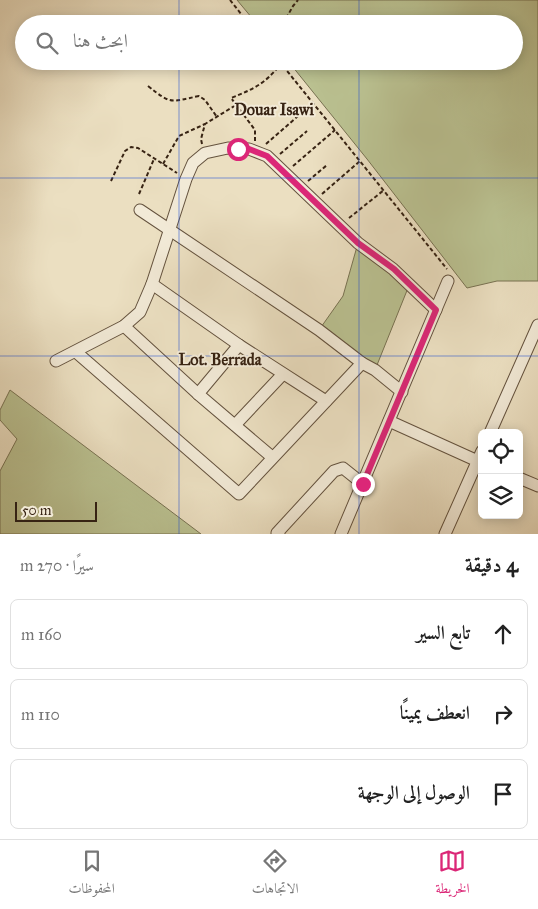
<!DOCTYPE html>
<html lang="ar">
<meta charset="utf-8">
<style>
:root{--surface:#fff;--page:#f2f2f2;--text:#222;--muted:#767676;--line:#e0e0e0;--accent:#db2777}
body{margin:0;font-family:"IM FELL Great Primer",Amiri,serif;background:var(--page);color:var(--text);direction:rtl}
.controls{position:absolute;right:15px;bottom:15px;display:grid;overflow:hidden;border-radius:8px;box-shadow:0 2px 12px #0003}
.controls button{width:45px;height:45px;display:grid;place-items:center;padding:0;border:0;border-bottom:1px solid var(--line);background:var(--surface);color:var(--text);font:25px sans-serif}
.scale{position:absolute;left:15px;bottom:12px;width:82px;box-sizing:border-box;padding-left:5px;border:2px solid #372313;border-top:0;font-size:14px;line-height:18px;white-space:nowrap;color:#372313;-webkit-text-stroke:4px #f2ead7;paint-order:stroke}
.stop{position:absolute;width:15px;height:15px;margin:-11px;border:4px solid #db2777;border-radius:50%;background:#fff}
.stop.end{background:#db2777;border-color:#fff;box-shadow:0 1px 5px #0008}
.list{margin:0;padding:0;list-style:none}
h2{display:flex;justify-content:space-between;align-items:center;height:65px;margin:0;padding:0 20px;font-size:21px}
h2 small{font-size:16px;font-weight:400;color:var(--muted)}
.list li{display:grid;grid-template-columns:32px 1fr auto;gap:15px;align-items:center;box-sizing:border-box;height:70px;margin:0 10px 10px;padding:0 10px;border:1px solid var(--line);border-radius:8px}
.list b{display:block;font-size:19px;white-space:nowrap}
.list em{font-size:16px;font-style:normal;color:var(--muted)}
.icon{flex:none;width:28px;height:28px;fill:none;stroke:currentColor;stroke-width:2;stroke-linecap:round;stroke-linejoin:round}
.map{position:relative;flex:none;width:538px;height:534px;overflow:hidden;direction:ltr}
.search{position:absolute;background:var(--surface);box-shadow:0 2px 12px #0003;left:15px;right:15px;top:15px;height:55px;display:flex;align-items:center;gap:12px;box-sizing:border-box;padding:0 18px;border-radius:28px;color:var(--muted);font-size:19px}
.sheet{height:305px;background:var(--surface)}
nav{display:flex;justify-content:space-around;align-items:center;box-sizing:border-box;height:70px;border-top:1px solid var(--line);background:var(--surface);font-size:14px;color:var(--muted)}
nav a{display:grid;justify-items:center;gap:2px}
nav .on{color:var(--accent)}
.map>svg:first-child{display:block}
</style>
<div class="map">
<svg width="538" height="534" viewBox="0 0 538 534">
<rect width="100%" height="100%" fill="#ebdfc1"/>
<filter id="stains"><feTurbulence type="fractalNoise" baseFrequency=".004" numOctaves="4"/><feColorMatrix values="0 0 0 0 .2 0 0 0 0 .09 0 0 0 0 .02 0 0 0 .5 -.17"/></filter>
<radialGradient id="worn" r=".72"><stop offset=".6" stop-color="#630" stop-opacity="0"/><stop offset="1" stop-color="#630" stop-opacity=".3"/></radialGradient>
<g fill="#bac191" stroke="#787252">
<polygon points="237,0 538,0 538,281 497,281 467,288 367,159 288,61 514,61 514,24 257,24"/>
<polygon points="358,243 410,283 375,370 319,330 343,296"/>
<polygon points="10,390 201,534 0,534 0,471 17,439 0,420 0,410"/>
</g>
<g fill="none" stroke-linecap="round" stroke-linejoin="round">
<g stroke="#64523e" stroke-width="13">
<g id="minor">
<polyline points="140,210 319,330 362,363 375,370 402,392"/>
<polyline points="152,284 239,345 326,401"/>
<polyline points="124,326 198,394 272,457"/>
<polyline points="76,352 239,494 362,363"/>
<polyline points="56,361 124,326 140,312 152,284 186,179 193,163 205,153 228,148 249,149 267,156 358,243 393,269 436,310"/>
<polyline points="198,394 239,345"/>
<polyline points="389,421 482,463"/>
<polyline points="235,425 283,374"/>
<polyline points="490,433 538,325"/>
<polyline points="519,478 538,486"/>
<polyline points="279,534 277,533 334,471 343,468 363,484"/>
<polyline points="341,534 448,281"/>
<polyline points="445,534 482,451"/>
</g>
</g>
<g stroke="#372313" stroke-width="2" stroke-dasharray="4 2.5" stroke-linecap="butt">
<polyline points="230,0 249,24"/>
<polyline points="283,24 293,6 298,0"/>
<polyline points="279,61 447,269"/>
<path d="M148,86C172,105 170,102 199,96L205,100L217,117"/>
<path d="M255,141V130L231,98C256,88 264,84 281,64"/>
<polyline points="202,144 201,139 205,124 236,105"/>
<polyline points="266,144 313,103"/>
<polyline points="280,154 307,131"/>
<polyline points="163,164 179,136 205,124"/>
<polyline points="293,166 335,130"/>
<polyline points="111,181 125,151 131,147 138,148 177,173"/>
<polyline points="308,181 327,165"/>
<polyline points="139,194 154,159"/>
<polyline points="322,194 360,161"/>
<polyline points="349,218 384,190"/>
</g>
<use href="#minor" stroke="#f2ead7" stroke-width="11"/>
</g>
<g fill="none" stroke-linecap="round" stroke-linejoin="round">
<polyline stroke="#db2777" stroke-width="6" points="238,149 249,149 267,156 358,243 394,269 436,310 363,484"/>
</g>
<path fill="none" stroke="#1d4ed8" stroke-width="1" stroke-opacity="0.55" d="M179,0V24M359,0V24M179,61V534M359,61V534M0,178H538M0,356H538"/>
<g text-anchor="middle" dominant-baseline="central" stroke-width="4" stroke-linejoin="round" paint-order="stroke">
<g font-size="16" font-weight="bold" fill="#372313" stroke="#f2ead7">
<text x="274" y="109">Douar Isawi</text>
<text x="220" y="359">Lot. Berrada</text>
</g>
</g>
<rect width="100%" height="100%" filter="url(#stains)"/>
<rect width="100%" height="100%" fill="url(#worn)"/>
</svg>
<div class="controls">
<button><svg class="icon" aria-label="locate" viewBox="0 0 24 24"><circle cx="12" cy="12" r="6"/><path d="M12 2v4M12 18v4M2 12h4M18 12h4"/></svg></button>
<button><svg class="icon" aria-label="layers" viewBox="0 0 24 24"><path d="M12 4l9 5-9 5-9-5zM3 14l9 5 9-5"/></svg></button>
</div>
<div class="scale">50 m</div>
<div class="stop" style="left:238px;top:149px"></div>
<div class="stop end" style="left:363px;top:484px"></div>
<div class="search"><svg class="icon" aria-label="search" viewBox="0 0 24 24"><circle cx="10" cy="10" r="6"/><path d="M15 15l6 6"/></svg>ابحث هنا</div>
</div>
<section class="sheet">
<h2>4 دقيقة<small>سيرًا · 270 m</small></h2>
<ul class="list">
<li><svg class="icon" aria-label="ahead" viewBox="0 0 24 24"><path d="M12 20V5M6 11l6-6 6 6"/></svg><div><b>تابع السير</b></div><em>160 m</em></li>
<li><svg class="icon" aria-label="right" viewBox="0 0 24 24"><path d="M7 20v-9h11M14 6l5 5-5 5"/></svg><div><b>انعطف يمينًا</b></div><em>110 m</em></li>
<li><svg class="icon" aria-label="arrive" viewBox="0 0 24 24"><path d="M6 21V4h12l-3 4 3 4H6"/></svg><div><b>الوصول إلى الوجهة</b></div></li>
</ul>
</section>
<nav>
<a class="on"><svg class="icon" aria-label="map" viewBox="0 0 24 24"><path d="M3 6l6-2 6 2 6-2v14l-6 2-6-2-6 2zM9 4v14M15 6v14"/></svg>الخريطة</a>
<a><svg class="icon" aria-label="directions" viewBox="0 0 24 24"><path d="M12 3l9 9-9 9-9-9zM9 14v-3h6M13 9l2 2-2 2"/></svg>الاتجاهات</a>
<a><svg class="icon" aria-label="saved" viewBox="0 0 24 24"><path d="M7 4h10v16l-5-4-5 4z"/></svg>المحفوظات</a>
</nav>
